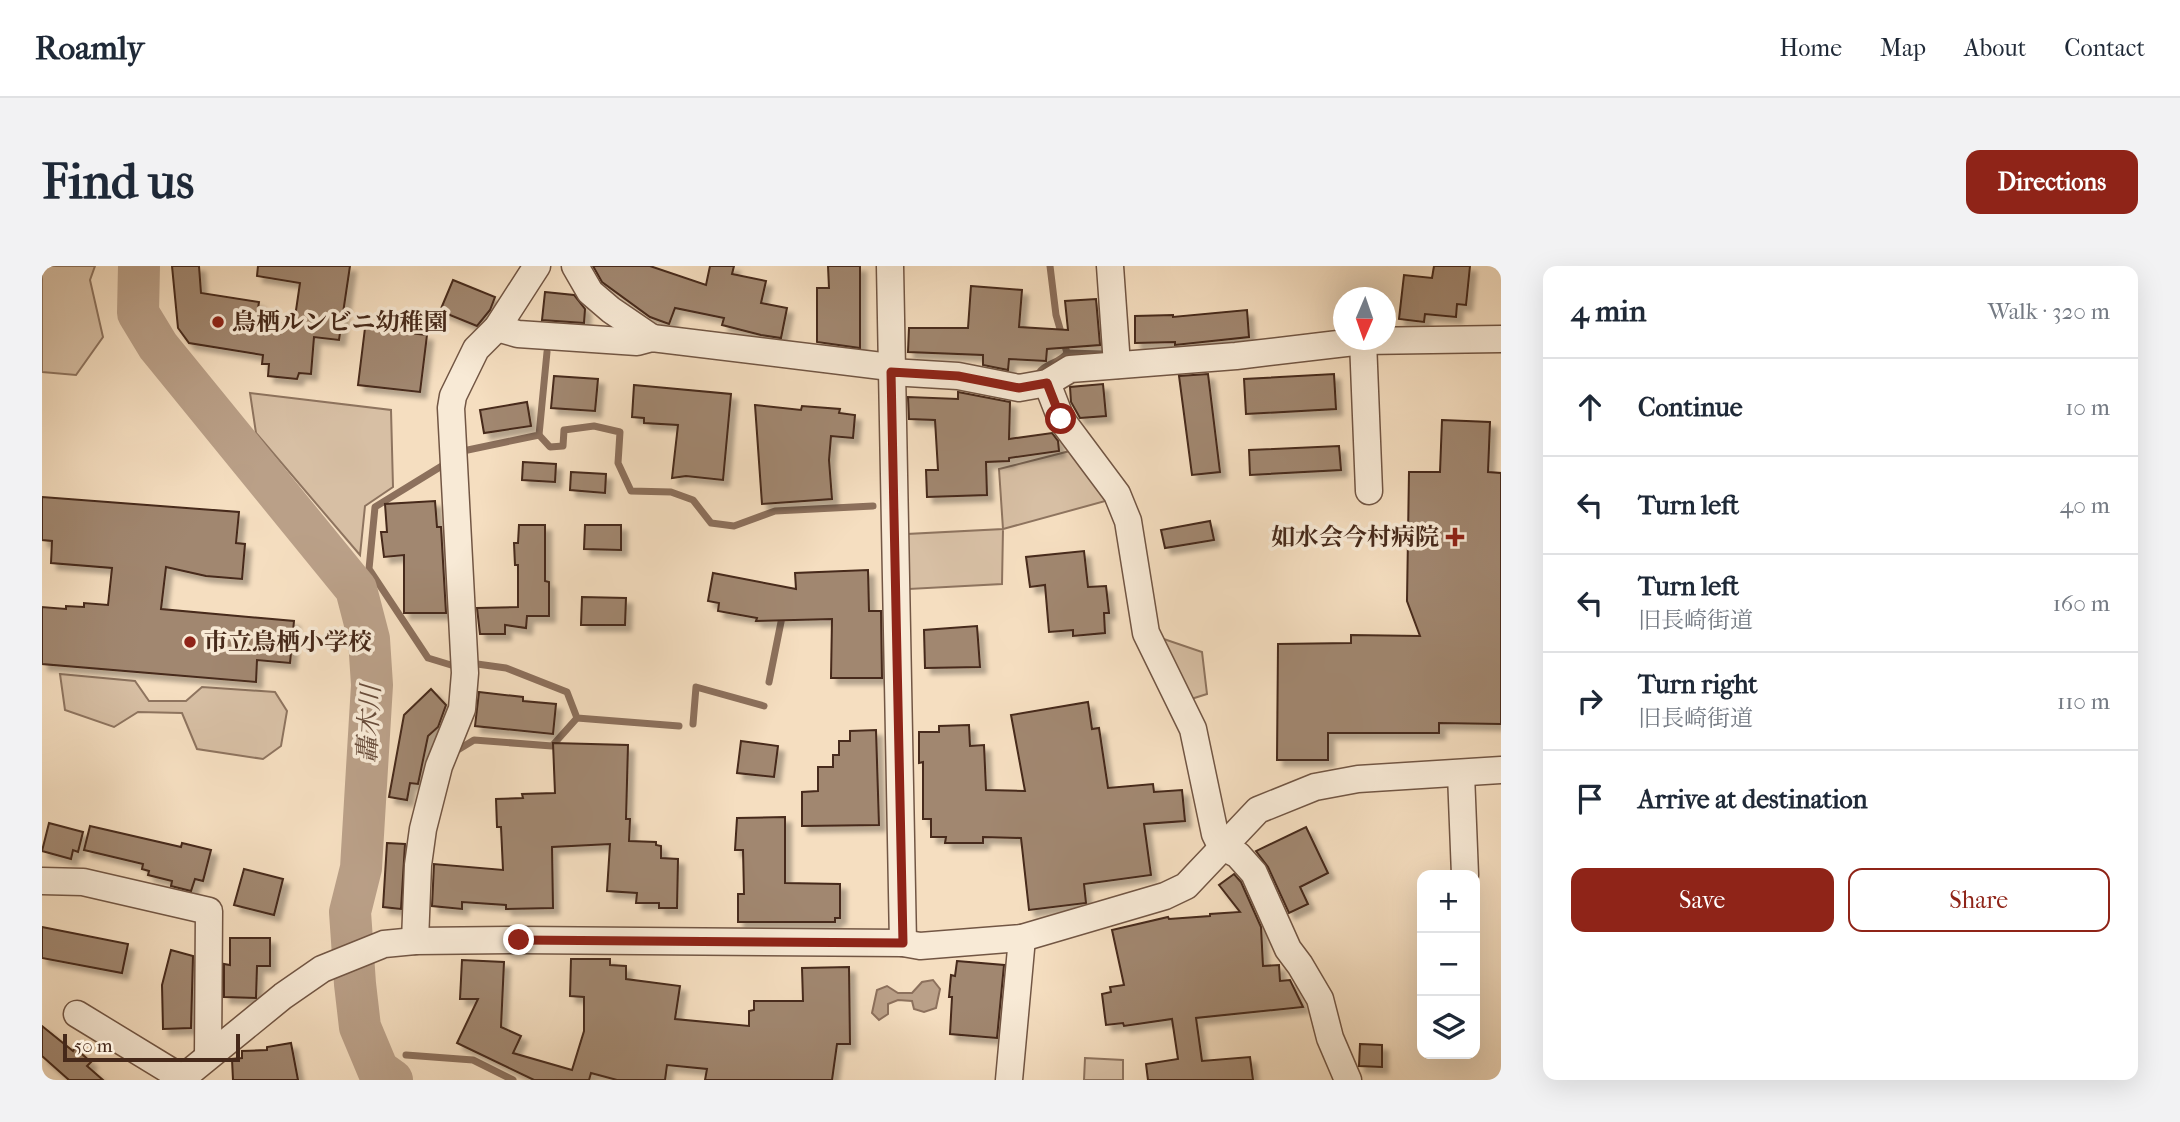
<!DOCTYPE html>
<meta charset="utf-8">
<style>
:root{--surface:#fff;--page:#f2f2f3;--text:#1f2937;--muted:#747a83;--line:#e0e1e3;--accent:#8f2418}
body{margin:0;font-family:"IM FELL French Canon","Noto Serif JP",serif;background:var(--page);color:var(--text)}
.controls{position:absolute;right:21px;bottom:21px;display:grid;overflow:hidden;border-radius:14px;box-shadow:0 7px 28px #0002}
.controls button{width:63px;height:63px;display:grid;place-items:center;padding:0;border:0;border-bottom:2px solid var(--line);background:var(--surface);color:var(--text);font:35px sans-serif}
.compass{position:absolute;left:1291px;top:21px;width:63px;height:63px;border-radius:50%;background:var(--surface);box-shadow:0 7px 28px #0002;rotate:182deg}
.scale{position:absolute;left:21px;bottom:18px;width:177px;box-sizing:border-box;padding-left:7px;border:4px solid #46291a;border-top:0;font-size:19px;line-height:24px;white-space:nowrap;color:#46291a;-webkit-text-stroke:5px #f8ead6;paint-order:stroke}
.stop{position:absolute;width:21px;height:21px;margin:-16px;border:5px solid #8f2418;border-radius:50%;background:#fff}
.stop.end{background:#8f2418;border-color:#fff;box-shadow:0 2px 7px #0008}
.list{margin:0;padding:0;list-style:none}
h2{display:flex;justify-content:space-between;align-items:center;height:91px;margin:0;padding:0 28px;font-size:30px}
h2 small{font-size:23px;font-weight:400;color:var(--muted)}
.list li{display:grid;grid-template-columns:46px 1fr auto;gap:21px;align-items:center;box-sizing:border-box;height:98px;padding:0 28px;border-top:2px solid var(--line)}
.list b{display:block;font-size:26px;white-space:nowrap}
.list p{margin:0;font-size:23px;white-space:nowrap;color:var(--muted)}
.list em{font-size:23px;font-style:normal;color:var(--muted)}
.actions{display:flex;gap:14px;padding:21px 28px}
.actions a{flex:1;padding:16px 0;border:2px solid var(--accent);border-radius:14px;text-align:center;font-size:24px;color:var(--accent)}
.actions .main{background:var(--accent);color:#fff}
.icon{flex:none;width:38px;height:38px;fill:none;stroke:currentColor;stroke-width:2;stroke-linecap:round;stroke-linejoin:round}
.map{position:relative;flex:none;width:1459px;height:814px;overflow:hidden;border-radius:14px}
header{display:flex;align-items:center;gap:42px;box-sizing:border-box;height:98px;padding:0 35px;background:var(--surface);border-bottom:2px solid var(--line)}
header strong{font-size:33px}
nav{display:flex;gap:38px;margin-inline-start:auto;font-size:24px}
.intro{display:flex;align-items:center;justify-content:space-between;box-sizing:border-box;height:168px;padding:0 42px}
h1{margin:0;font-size:49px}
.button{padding:18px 32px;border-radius:14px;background:var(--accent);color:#fff;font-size:24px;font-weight:700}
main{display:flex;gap:42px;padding:0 42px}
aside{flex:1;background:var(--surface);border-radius:14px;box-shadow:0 7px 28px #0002}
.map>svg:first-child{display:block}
</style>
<header>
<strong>Roamly</strong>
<nav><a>Home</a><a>Map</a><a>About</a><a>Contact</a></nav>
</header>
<div class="intro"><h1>Find us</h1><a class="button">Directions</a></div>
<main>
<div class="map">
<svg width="1459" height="814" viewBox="0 0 1459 814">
<defs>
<filter id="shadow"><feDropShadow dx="6" dy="6" stdDeviation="2" flood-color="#0004"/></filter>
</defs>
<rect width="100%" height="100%" fill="#f5dec0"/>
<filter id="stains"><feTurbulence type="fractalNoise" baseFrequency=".00286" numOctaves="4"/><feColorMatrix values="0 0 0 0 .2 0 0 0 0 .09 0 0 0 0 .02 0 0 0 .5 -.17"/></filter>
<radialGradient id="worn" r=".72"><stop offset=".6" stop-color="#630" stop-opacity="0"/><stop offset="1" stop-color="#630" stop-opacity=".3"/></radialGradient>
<g fill="#d7bfa4" stroke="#8e745f" stroke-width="2">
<polygon points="0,0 53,0 48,14 61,71 34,109 0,106"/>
<polygon points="208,127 349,144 351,221 323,240 318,289 214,167"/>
<polygon points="1028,185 1067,234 961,263 960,318 867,323 865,268 961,263 957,203"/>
<polygon points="1113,370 1160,386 1165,428 1146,434"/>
<polygon points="18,408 93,415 107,435 144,435 160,421 233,426 245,445 239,480 221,493 155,483 140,447 96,446 72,461 23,444"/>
<polygon points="1043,792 1081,794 1081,814 1042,814"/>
</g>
<polygon fill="#baa088" stroke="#8c705c" stroke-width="2" points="891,714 898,723 894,742 882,746 872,743 870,735 856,734 846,738 846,748 837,754 830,747 835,724 845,720 856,727 870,727 880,716"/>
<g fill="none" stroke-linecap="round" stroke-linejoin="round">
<g stroke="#8c705c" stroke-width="7">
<polyline points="1025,87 1061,88"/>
<path d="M997,107C1004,96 1018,98 1025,87L1014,49L1008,0"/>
<polyline points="497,169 508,181 521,180 522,164 552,160 578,166 576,197 589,225 629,226 651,234 669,257 692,260 733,245 831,240"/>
<polyline points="421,185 497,169 505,86"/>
<polyline points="403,198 333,241 327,303 386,392 409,399"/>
<polyline points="435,398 464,402 525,426 535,452 637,460"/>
<polyline points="727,416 741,346"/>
<polyline points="651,458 654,421 722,440"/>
<polyline points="414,485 432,474 510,480 535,452"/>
<polyline points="364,789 431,794 471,814"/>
</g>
<polyline stroke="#baa088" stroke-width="42" points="97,0 96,47 116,80 314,323 327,373 330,419 319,602 308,646 313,718 318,761 336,804 350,814"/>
</g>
<g fill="#a18770" stroke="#46291a" stroke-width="2" filter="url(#shadow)">
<polygon points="130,0 157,0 159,27 217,36 214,55 252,58 258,17 215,10 216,0 308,0 297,74 272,71 269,108 257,107 255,113 226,110 227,98 220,98 221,89 147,77 136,62"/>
<polygon points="551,0 608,0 664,19 668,0 692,0 690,8 724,15 719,37 745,42 739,72 719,69 680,59 682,52 633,42 627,58 608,51 560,16"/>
<polygon points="786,0 818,0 818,82 775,76 775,22 787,22"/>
<polygon points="1392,0 1428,0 1424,39 1415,38 1414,51 1383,48 1382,56 1357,53 1362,9 1390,12"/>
<polygon points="411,14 453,31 448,44 435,60 398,45"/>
<polygon points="929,20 980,24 977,61 1026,64 1023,35 1054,33 1058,79 1005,83 1004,95 967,93 966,104 941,99 941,89 866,86 867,62 926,62"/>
<polygon points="503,26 532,29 543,43 542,57 500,54"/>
<polygon points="1205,44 1207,71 1133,79 1133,76 1093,77 1093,50 1131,49 1131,51"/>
<polygon points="323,62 385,69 378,126 316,119"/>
<polygon points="1166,108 1178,206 1150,209 1137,110"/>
<polygon points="1292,108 1294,143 1204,148 1202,113"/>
<polygon points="512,110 556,113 553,145 509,142"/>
<polygon points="1061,118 1064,150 1038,152 1029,136 1028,121"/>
<polygon points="592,119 689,128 681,214 644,210 630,212 636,159 602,157 602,152 590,151"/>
<polygon points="916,126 968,136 967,173 1010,167 1016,175 1017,185 967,192 967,195 944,196 945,229 885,231 884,204 896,204 893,154 867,153 866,131 916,133"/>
<polygon points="485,136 489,160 442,167 438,144"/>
<polygon points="713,139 759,144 760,140 798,143 797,147 813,149 811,172 789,170 787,194 790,233 720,238"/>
<polygon points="1400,154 1448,156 1446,206 1459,207 1459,458 1397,457 1397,467 1286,467 1286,494 1235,494 1236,378 1309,377 1309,369 1378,370 1365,335 1367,206 1398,206"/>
<polygon points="1297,180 1299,204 1208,209 1207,184"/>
<polygon points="481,196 514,198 513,216 480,214"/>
<polygon points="529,206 564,208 563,227 528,224"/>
<polygon points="0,231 197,246 194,277 203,278 200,313 164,310 124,301 119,343 252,355 248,397 215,394 214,416 0,398 0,341 24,343 24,340 42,341 42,337 66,339 70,302 9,297 10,275 0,274"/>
<polygon points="393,235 395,261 399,261 404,347 362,347 362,289 342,291 339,266 345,266 343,238"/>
<polygon points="1168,255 1172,274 1123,282 1119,264"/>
<polygon points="477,259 503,259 503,315 507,316 507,350 485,350 484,362 463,359 463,368 438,368 435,342 476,341 476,299 473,299 472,277 476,277"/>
<polygon points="543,259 579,259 579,284 542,283"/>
<polygon points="1042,285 1046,321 1064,320 1067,347 1062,347 1063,367 1031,370 1031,364 1007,366 1003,319 988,321 984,291"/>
<polygon points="826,304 827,345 839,345 840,412 789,412 790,353 714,355 715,352 676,345 677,337 666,335 671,307 754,323 753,307"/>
<polygon points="540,331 584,332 583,359 539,359"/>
<polygon points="935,360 938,401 883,402 882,364"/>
<polygon points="389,423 404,439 396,461 386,470 376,518 368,517 365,534 347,531 362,449"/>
<polygon points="437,426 481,431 481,435 514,438 511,468 433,460"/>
<polygon points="1046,436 1050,463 1057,462 1066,522 1111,518 1112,526 1140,524 1143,555 1102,558 1109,609 1042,618 1044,637 987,644 979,572 941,571 941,577 903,577 904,571 889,571 889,553 881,553 881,496 877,497 877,466 897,466 897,460 927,459 928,480 942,479 944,524 983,525 969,449"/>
<polygon points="834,464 837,559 760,560 760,526 776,525 776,501 791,501 791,489 797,489 797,475 808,475 808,465"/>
<polygon points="699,475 736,480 732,511 695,507"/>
<polygon points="511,477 586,479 584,553 588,553 587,575 614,576 614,579 619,580 619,592 636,593 635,642 617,642 617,637 594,637 595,627 565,625 568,578 510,581 511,642 464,643 464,639 420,636 420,643 390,640 392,598 461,604 459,561 455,561 454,533 481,532 480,528 513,527"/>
<polygon points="743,551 743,617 798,618 798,652 793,652 793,656 696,656 696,628 702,628 701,584 693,584 695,552"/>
<polygon points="7,557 41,566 36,586 31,584 29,593 0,585"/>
<polygon points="48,560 139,581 140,577 169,584 161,615 153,613 149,625 129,620 130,615 106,609 107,605 100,603 101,598 42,584"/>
<polygon points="1264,561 1286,607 1258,621 1266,638 1247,647 1226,601 1214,585"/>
<polygon points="345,577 363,578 359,643 341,641"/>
<polygon points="202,603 241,613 232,649 192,639"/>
<polygon points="1192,608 1199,616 1219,661 1221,700 1237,699 1238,715 1248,714 1261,741 1154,752 1160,795 1208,791 1211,814 1106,814 1104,798 1136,793 1130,753 1082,760 1081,757 1064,759 1060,728 1069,726 1068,721 1082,719 1070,664 1126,651 1127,653 1168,650 1168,648 1198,646 1177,619"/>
<polygon points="0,661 86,678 80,707 0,692"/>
<polygon points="188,672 228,672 228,700 215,700 214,732 182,731 182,698 188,699"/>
<polygon points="129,684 151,690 149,762 121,763 120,719"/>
<polygon points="529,693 568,693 568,699 584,700 584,713 638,720 633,753 707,760 707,745 712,744 712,735 761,735 760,702 807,701 808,778 795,778 790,814 663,814 665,803 625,799 623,814 575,814 549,807 547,814 492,814 415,777 436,733 418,733 420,694 462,696 459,761 479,770 471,787 530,804 542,765 542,731 528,730"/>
<polygon points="915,695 962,699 955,772 908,768 910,731 907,731 909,709 913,710"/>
<polygon points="0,760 31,785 33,782 49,796 45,800 61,814 27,814 0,790"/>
<polygon points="249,777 256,814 191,814 190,793 200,792 200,785 225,784 225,781"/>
<polygon points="1318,778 1340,779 1340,801 1317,800"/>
</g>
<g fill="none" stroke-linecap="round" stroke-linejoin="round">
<g stroke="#725644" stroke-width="29">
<g id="minor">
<polyline points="533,0 548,26 569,44 610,72"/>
<polyline points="848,0 861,677"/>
<polyline points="1068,0 1075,99"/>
<polyline points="455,62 476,68 595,76 610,72 848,101"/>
<polyline points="1321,75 1327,225"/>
<polyline points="849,106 916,110 977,122 1005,117 1028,103 1194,90 1321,75 1459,73"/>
<polyline points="1005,117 1019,153 1075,228 1086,255 1104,367 1151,463 1173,568 1179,580 1196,589 1212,607 1246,683 1258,699 1278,733 1288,772 1306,814"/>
<polyline points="1419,508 1423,609"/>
<polyline points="0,615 41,616 167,645 166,790"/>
<polyline points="373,675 376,599 381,563 397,500 420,443 423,407 409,142 411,130 434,83 455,62 495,0"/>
<polyline points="35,748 140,812"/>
<polyline points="138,814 241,730 280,703 342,678 373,675 477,674 861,677 878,680 980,672 1123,630 1144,620 1216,544 1273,521 1316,513 1459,504"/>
<polyline points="967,814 980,672"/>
</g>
</g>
<use href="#minor" stroke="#f8ead6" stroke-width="26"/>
</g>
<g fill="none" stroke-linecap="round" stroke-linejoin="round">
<polyline stroke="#8f2418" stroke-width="9" points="477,674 861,677 849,106 916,110 977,122 1005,117 1019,153"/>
</g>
<g fill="#8f2418" stroke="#f8ead6" stroke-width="2.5">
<circle cx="176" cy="56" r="7"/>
<path d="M1409.5 260.5h7v7h7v7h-7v7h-7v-7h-7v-7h7z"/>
<circle cx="148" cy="376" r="7"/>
</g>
<g text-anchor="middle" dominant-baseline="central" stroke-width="7" stroke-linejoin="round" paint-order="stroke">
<g font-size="24" font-weight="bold" fill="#46291a" stroke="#f8ead6" text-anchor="start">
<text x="190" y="56">鳥栖ルンビニ幼稚園</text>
<text x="1397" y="271" text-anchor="end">如水会今村病院</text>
<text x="162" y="376">市立鳥栖小学校</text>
</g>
<g font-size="26" font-style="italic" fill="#694d3b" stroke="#f8ead6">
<text transform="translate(327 458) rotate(-87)">轟木川</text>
</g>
</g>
<rect width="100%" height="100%" filter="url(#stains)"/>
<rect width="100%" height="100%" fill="url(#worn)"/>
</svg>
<div class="controls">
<button>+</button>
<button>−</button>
<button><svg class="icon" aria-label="layers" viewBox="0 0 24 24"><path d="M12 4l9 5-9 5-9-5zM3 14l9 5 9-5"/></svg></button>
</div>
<svg class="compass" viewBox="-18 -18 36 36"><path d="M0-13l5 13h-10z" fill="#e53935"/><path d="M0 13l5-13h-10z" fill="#747a83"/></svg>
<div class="scale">50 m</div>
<div class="stop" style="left:1019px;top:153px"></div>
<div class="stop end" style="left:477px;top:674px"></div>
</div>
<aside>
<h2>4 min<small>Walk · 320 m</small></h2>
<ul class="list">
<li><svg class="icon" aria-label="ahead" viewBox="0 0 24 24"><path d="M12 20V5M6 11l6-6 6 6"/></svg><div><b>Continue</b></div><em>10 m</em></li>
<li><svg class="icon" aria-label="left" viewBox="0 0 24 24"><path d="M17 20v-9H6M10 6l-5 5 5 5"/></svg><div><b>Turn left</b></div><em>40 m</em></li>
<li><svg class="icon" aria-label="left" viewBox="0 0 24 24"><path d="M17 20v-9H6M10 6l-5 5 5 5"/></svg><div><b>Turn left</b><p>旧長崎街道</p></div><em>160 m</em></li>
<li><svg class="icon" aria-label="right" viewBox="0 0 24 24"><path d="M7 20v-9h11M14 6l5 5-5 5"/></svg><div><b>Turn right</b><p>旧長崎街道</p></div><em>110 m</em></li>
<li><svg class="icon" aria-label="arrive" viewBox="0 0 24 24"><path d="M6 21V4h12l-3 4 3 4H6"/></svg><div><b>Arrive at destination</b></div></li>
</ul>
<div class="actions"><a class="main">Save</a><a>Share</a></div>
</aside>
</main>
